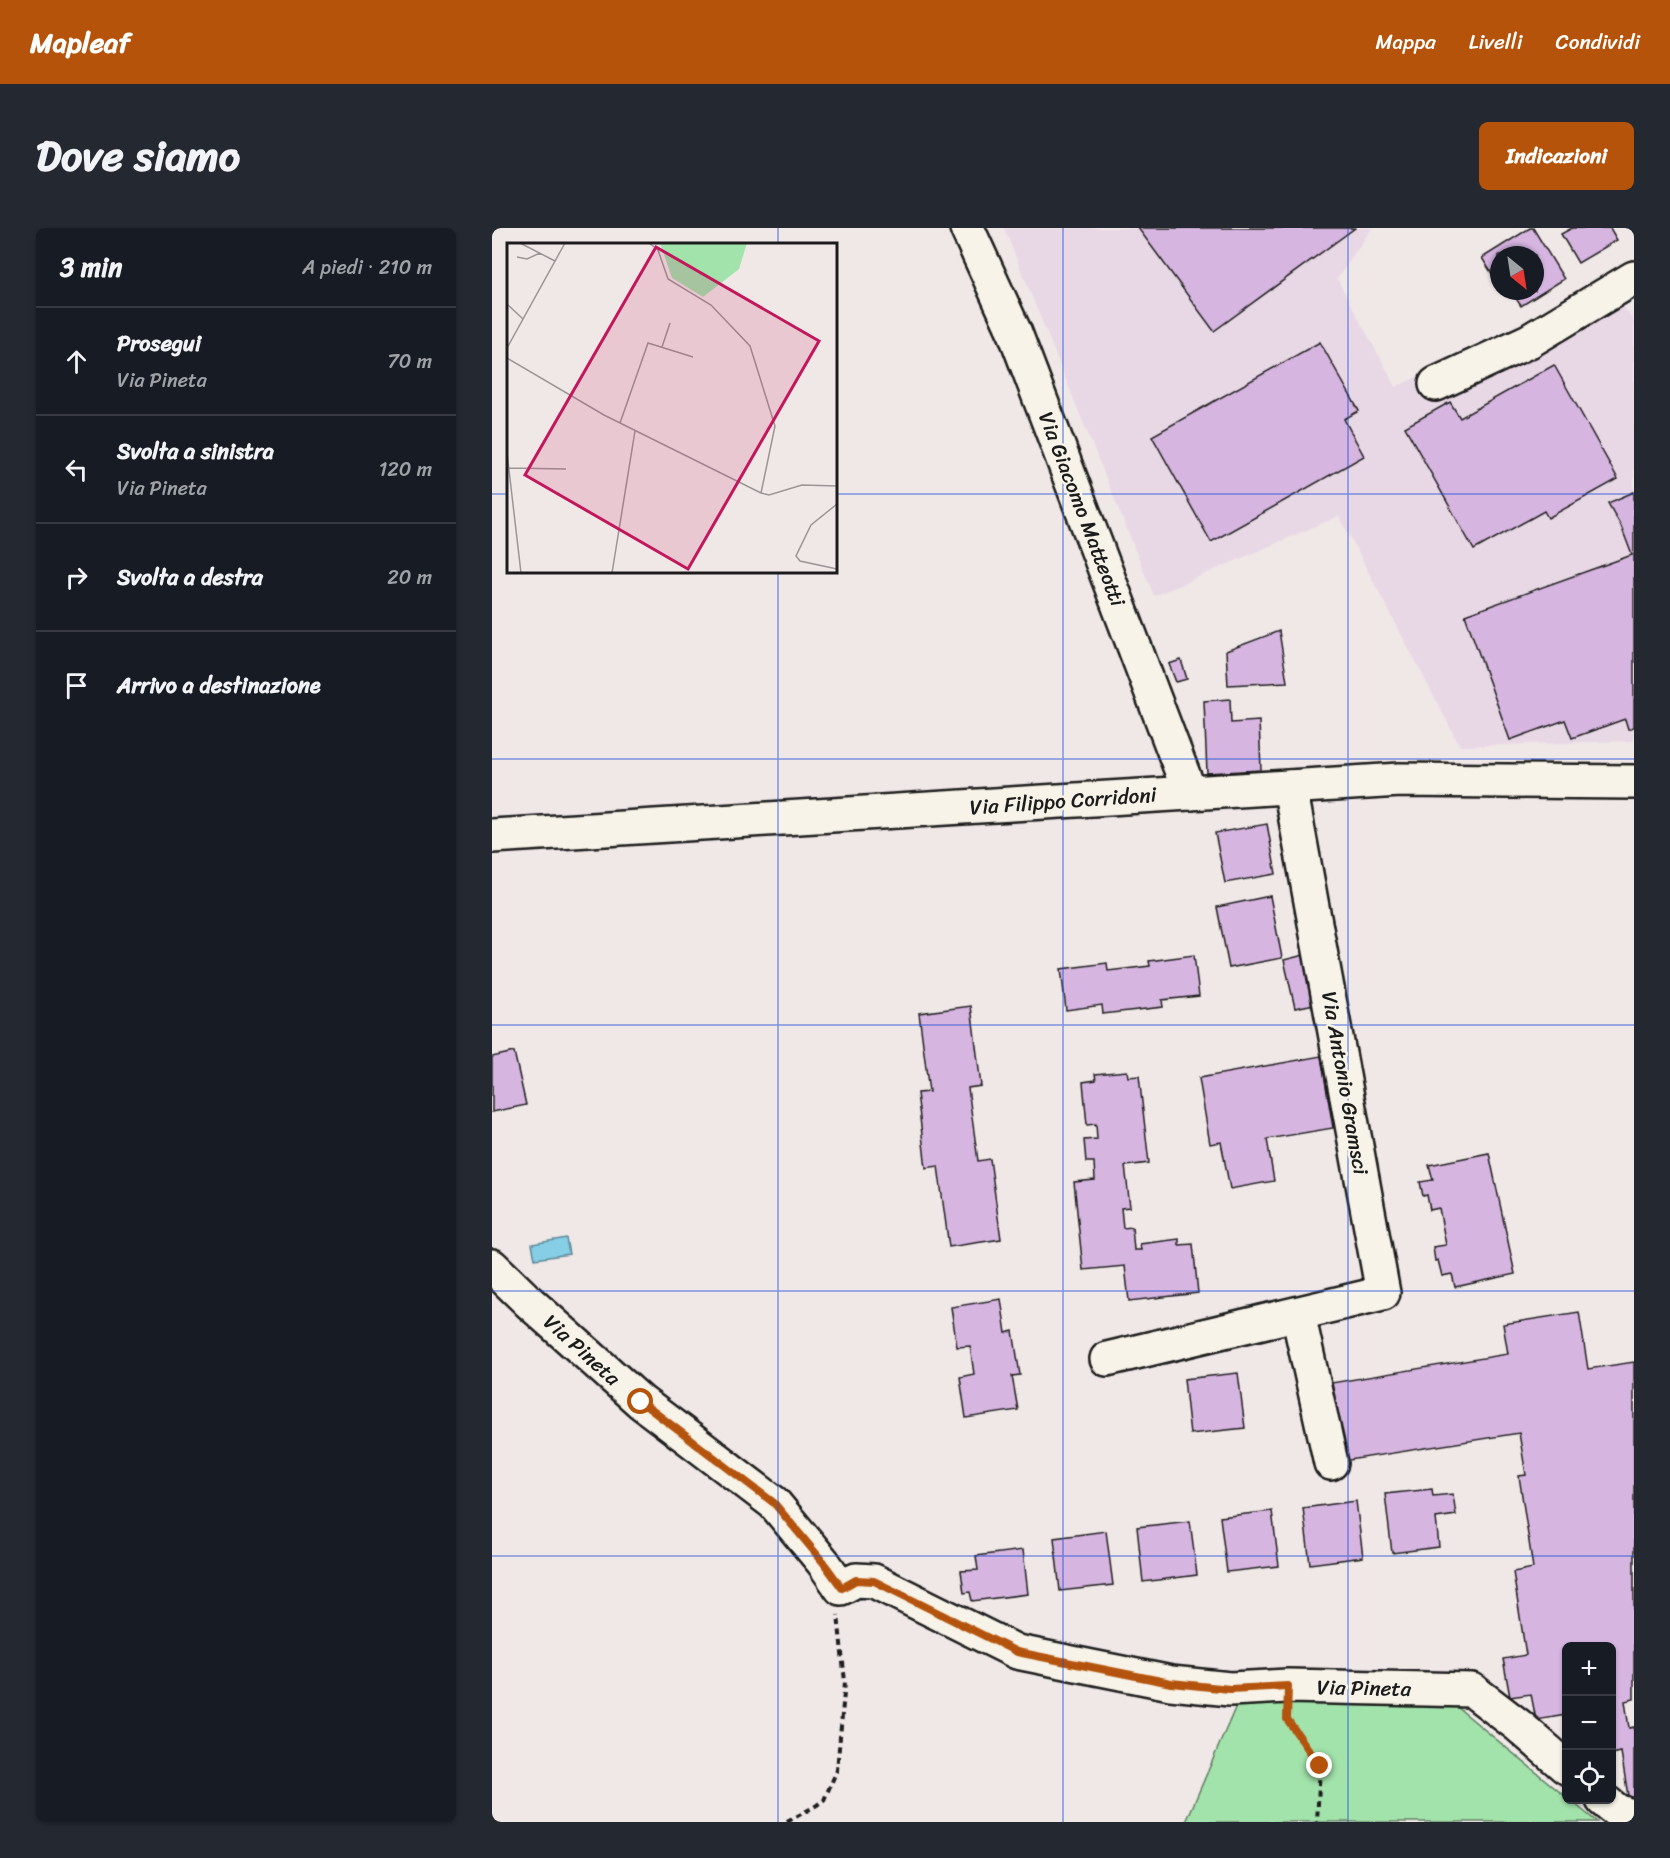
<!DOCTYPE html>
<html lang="it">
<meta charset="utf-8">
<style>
:root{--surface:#171b24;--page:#242831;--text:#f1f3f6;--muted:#9ea1a6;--line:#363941;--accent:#b45309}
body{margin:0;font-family:Sriracha,sans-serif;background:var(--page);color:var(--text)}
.controls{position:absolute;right:18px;bottom:18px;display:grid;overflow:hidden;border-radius:9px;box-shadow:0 2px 4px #0004}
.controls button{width:54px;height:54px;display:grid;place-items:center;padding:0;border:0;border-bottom:2px solid var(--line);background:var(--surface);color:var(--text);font:30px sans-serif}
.compass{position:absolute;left:998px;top:18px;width:54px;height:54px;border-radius:50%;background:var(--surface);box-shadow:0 2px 4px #0004;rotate:150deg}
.stop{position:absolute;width:18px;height:18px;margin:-14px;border:4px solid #b45309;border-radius:50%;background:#fff}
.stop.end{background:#b45309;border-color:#fff;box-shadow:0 2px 6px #0008}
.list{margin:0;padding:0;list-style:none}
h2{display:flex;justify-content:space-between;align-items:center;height:78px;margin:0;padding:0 24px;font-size:26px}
h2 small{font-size:20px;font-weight:400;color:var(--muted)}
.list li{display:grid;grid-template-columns:39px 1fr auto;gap:18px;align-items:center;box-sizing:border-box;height:108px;padding:0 24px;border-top:2px solid var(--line)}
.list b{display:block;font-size:22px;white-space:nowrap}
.list p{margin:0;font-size:20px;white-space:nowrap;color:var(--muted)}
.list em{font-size:20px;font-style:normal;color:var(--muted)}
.icon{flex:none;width:33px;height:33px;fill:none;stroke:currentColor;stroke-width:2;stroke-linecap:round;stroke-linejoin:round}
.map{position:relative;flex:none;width:1142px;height:1594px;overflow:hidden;border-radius:9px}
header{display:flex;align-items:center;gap:36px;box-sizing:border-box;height:84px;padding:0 30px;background:var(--accent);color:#fff}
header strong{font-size:28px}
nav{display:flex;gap:33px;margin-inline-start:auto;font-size:21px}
.intro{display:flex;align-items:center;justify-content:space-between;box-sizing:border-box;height:144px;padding:0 36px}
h1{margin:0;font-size:42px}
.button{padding:15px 27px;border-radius:9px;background:var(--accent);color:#fff;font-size:21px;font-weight:700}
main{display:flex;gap:36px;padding:0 36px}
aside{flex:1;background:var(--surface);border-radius:9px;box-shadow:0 2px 4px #0004}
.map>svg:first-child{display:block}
</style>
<header>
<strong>Mapleaf</strong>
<nav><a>Mappa</a><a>Livelli</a><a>Condividi</a></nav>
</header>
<div class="intro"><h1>Dove siamo</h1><a class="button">Indicazioni</a></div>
<main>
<aside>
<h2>3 min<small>A piedi · 210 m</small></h2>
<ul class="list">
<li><svg class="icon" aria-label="ahead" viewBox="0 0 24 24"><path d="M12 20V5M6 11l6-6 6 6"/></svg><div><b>Prosegui</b><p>Via Pineta</p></div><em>70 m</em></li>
<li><svg class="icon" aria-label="left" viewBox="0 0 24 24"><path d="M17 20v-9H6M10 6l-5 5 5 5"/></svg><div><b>Svolta a sinistra</b><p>Via Pineta</p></div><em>120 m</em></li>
<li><svg class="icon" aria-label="right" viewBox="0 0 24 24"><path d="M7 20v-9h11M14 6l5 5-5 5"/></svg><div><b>Svolta a destra</b></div><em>20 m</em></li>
<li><svg class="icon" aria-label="arrive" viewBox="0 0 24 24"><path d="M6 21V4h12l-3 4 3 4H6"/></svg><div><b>Arrivo a destinazione</b></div></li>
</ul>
</aside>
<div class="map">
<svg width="1142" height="1594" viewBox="0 0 1142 1594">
<rect width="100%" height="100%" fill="#f0e7e7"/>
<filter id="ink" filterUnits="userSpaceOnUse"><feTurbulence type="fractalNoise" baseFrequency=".0167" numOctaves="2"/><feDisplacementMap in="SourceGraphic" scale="12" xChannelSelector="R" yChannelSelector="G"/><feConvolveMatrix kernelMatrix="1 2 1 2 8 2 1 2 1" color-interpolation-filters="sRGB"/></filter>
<g filter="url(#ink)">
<polygon fill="#e8d8e5" points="512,0 880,0 845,51 904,159 1116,59 1142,93 1142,513 968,518 847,288 662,368"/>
<polygon fill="#a2e2ab" stroke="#5f7f64" stroke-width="1.5" points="830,1473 965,1479 1074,1569 1074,1572 1078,1572 1105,1594 694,1594 744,1478"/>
<polygon fill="#85cee6" stroke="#5b8795" stroke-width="1.5" points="74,1010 77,1026 43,1031 40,1016"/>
<g fill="#d6b5e1" stroke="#1c1c1c" stroke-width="1.5">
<polygon points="646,0 863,0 722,103"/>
<polygon points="1038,0 1041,0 1072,51 1029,78 1019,63 1043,63 1043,27 1007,27 1007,57 990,30"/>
<polygon points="1080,0 1118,0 1125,12 1086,35 1069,6"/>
<polygon points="828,114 867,183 852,191 872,228 719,314 660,208"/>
<polygon points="1062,137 1126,251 1056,290 1052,283 982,322 913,199 958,174 968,190"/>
<polygon points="1142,264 1142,499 1136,501 1133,491 1080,510 1073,492 1018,512 973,387 1140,327 1129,298 1116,275"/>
<polygon points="787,403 795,454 736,457 734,423"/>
<polygon points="689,432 695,451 684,454 677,436"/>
<polygon points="738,471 739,495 767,493 769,542 715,545 712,473"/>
<polygon points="775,596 784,646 733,655 723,605"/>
<polygon points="778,668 790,730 737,740 725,679"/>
<polygon points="816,726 827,775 803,780 792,732"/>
<polygon points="702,727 707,768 670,772 671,779 611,786 610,777 574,782 569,741 615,735 616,743 658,738 657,733"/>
<polygon points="479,778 489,858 476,860 486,933 498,931 509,1011 457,1019 446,938 434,940 425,865 437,864 427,785"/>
<polygon points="22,824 34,877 0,884 0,829"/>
<polygon points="829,828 841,900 775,911 782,953 738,961 729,914 718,916 707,850"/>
<polygon points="635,843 636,849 647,848 657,935 633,938 638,979 629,980 631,1000 640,999 642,1022 649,1022 648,1016 687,1011 687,1017 701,1016 706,1065 637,1073 633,1038 591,1042 582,954 603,952 602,934 594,934 592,912 605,911 604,896 595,897 591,854 604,852 603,846"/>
<polygon points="997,925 1023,1046 963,1059 960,1046 950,1048 946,1032 943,1033 941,1019 954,1017 947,980 938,982 935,967 931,968 928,954 941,952 937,937"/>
<polygon points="509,1071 514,1105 521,1103 528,1147 520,1148 526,1182 474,1190 468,1149 482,1146 478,1118 465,1119 459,1079"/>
<polygon points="1087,1084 1096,1141 1142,1134 1142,1471 1133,1473 1137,1500 1142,1499 1142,1573 1137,1574 1129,1524 1120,1526 1120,1418 1074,1418 1074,1487 1044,1492 1039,1466 1018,1469 1011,1431 1034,1427 1021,1344 1041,1340 1027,1248 1034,1247 1027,1205 845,1234 833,1156 1016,1126 1011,1096"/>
<polygon points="746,1145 753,1200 698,1206 692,1151"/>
<polygon points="940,1261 941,1268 961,1266 964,1287 944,1290 947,1319 900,1325 893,1266"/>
<polygon points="864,1273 871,1329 818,1336 811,1280"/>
<polygon points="780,1283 787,1338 735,1344 728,1289"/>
<polygon points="698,1293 705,1347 651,1354 645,1299"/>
<polygon points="614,1303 621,1357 568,1363 562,1310"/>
<polygon points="531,1322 536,1366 480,1373 478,1364 472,1365 469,1343 486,1342 484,1328"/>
</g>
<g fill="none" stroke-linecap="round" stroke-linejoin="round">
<g stroke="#1c1c1c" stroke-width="38">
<g id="minor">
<polyline points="475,0 523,105 698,565"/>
<polyline points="944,156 1037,113 1142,50"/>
<polyline points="0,608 908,552 1142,554"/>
<polyline points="0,1038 37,1074 149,1174 282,1275 331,1334 349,1360 364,1352 382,1353 525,1424 679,1455 738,1461 796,1458 980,1462 1027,1498 1074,1539"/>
<polyline points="806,1086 839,1235"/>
<polyline points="615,1131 891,1065 798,559"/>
<polyline points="1111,1572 1125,1583 1142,1589"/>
</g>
</g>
<g stroke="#1c1c1c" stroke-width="4" stroke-dasharray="6 4.5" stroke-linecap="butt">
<polyline points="795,1488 795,1491 828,1538 825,1594"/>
<polyline points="295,1594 325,1577 332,1572 345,1542 353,1454 346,1387"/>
</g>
<use href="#minor" stroke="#f7f3e8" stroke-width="33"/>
</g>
</g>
<g fill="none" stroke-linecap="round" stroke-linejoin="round" filter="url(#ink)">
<polyline stroke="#b45309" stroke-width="8" points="149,1174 282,1275 331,1334 350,1360 364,1352 382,1353 525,1424 679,1455 738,1461 796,1458 795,1491 828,1538"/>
</g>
<path fill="none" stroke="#1d4ed8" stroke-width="1.5" stroke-opacity="0.55" d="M286,0V16M571,0V1594M856,0V1594M0,266H16M344,266H1142M286,344V1594M0,531H1142M0,797H1142M0,1063H1142M0,1328H1142"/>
<g text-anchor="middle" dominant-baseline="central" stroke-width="5" stroke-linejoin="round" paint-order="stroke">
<g font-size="21" fill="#1c1c1c" stroke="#f7f3e8">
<text transform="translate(590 281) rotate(69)">Via Giacomo Matteotti</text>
<text transform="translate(571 573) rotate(-4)">Via Filippo Corridoni</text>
<text transform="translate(853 855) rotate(80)">Via Antonio Gramsci</text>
<text transform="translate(90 1122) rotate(42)">Via Pineta</text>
<text transform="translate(872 1460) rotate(1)">Via Pineta</text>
</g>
</g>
<g transform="translate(15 15)">
<rect width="330" height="330" fill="#f0e7e7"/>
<path d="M153,0H240L232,26L196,54L165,35Z" fill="#a2e2ab"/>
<path fill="none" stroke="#9b9696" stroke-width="1.5" d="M13,0L48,18M142,0L151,7L161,36L204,62L243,103L268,183L254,250M10,14L20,16L33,10M0,61L16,76M155,104L163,80M0,105L58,0M0,115L97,172L254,250L262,252L295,242L330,243M113,180L141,100L186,114M0,210L14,330M2,225L59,226M330,261L304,282L289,313L293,318L330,326M105,330L128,188"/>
<path fill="#c2185b" fill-opacity="0.15" stroke="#c2185b" stroke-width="3" d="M149,4L312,98L181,326L18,232Z"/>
<rect width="330" height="330" fill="none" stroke="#1c1c1c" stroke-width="3"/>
</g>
</svg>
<div class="controls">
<button>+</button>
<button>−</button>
<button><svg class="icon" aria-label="locate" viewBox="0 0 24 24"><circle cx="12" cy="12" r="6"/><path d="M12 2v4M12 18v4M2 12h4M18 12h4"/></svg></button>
</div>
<svg class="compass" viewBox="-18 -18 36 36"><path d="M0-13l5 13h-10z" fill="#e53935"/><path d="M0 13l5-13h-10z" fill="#9ea1a6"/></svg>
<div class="stop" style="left:149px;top:1174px"></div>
<div class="stop end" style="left:828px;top:1538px"></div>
</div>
</main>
